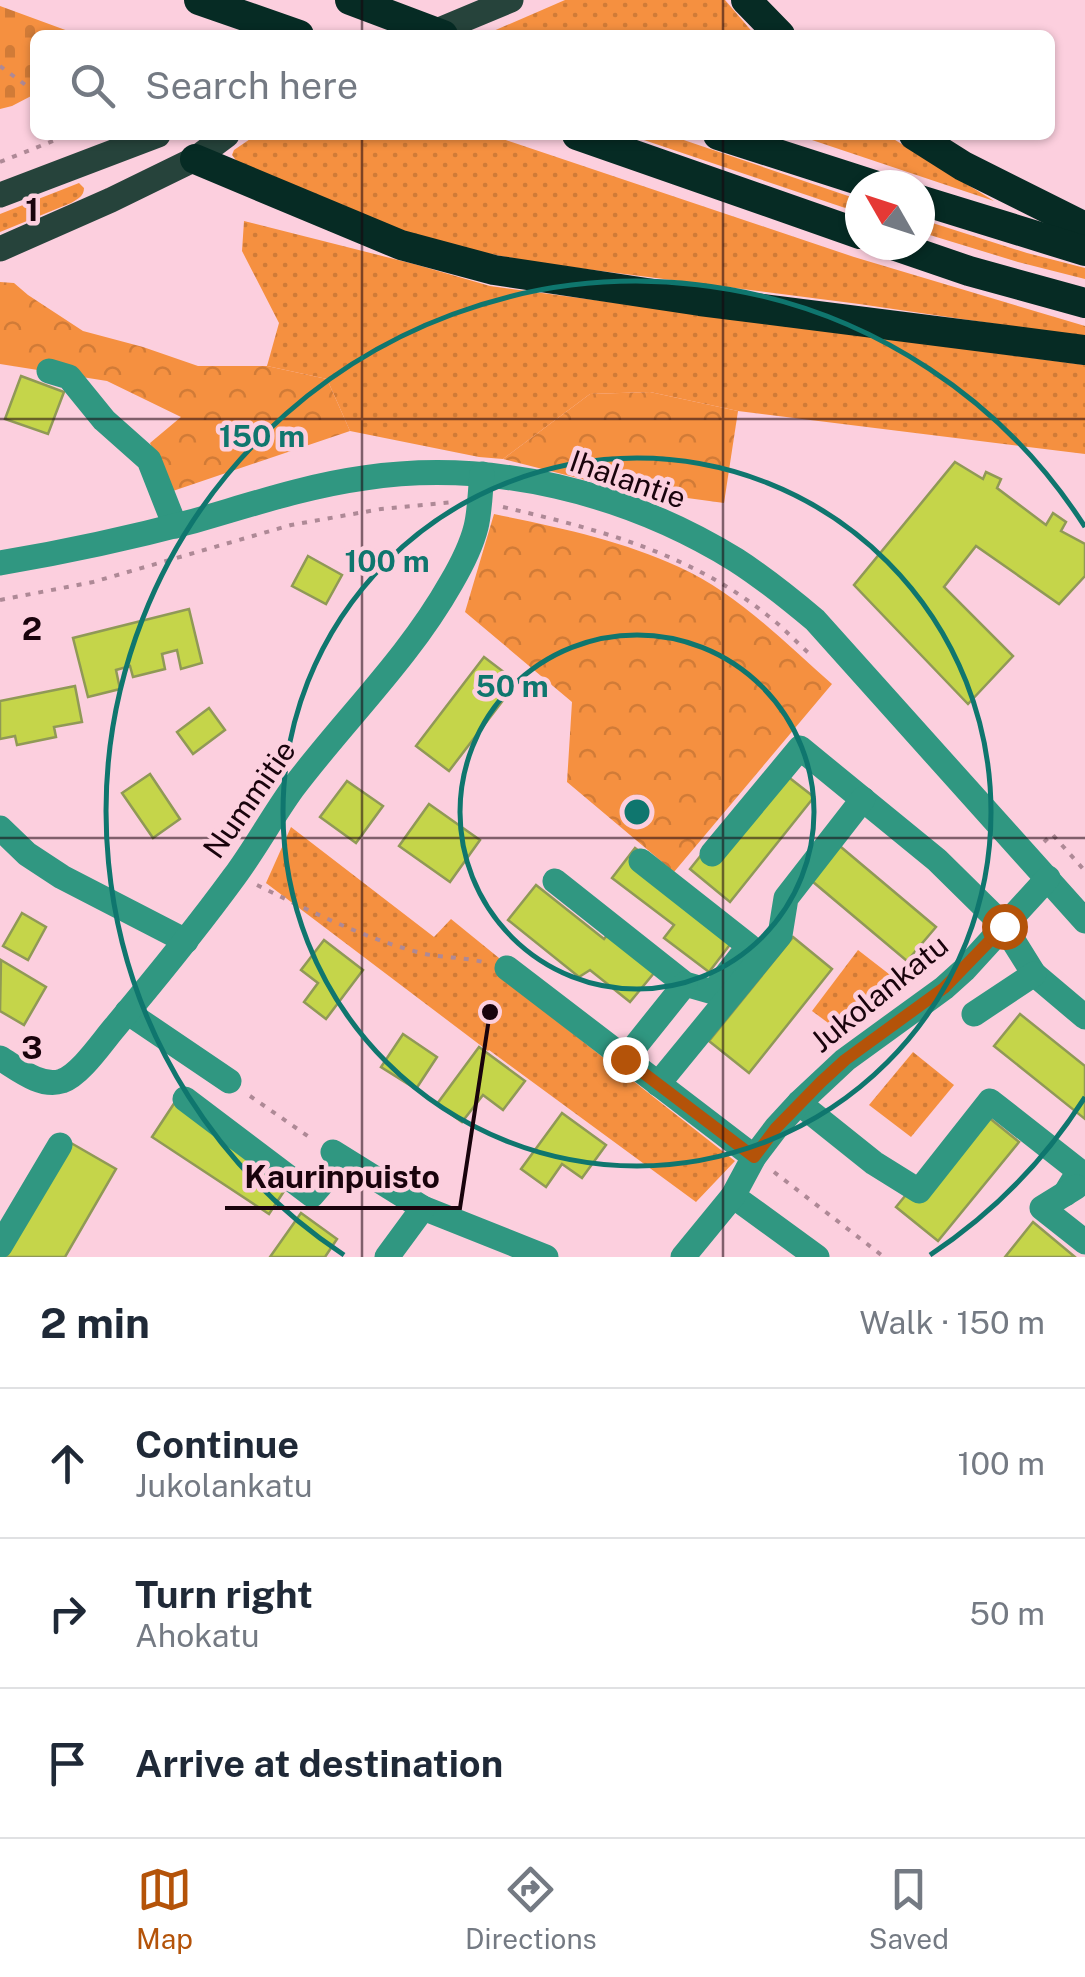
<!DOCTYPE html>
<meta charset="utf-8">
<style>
:root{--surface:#fff;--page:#f2f2f3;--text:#1f2937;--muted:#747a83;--line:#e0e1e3;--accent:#b45309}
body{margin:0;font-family:"Public Sans",sans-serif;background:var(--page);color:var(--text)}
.compass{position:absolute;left:845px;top:170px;width:90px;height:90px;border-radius:50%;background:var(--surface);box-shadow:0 2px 8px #0004;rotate:309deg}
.stop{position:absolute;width:30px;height:30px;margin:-22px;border:8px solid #b45309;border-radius:50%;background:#fff}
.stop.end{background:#b45309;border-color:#fff;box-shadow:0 2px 10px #0008}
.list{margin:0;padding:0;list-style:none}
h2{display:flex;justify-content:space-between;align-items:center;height:130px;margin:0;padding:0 40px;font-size:42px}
h2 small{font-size:32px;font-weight:400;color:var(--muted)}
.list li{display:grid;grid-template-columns:65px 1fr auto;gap:30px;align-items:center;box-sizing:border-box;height:150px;padding:0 40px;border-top:2px solid var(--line)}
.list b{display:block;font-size:38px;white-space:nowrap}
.list p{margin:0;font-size:32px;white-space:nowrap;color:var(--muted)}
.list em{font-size:32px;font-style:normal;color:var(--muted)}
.icon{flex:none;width:55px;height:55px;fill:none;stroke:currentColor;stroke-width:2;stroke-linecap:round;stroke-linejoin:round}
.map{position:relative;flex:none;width:1085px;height:1257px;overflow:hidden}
.search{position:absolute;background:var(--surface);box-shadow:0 2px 8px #0004;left:30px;right:30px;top:30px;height:110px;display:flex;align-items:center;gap:25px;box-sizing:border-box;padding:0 35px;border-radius:15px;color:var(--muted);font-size:38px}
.sheet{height:580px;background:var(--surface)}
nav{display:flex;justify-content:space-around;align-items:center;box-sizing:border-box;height:140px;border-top:2px solid var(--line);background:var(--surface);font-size:28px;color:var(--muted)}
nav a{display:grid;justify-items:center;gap:5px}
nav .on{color:var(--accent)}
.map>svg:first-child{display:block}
</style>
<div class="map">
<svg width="1085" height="1257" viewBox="0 0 1085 1257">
<defs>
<pattern id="grass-dots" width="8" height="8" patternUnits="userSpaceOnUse" patternTransform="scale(2.5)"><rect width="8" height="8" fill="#f59040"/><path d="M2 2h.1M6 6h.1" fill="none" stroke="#d17b37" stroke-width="1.8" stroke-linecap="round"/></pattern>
<pattern id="forest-crowns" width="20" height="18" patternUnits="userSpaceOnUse" patternTransform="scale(2.5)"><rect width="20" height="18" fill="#f59040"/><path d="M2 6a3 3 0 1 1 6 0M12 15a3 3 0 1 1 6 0" fill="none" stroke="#d17b37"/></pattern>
<pattern id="cemetery-stones" width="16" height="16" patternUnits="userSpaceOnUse" patternTransform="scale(2.5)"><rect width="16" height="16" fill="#f59040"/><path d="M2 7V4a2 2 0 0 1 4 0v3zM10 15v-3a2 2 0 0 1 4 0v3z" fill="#d17b37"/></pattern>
</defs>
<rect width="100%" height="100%" fill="#fccfde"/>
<g fill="url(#grass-dots)">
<polygon points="565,0 725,0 755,35 501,35 491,32"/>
<polygon points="256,135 491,135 854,257 1085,326 1085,337 859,304 538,263 464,249 406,232 238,163 232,155 234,150"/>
<polygon points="629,135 669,135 860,200 860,213"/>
<polygon points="797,135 887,135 994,201"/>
<path d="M79,183L84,188C84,196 78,199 71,203L0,232V214Z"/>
<polygon points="920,219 1027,253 1085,268 1085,279 1018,262 920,232"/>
<polygon points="244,221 414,264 490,286 1085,365 1085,454 738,411 650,392 590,394 503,459 479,457 350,431 327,379 267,366 279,323 242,251"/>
<polygon points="291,827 434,937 451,919 499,958 497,974 735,1161 696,1202 489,1050 488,1051 266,883"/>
<polygon points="858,950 898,981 831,1025 812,1011"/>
<polygon points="913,1052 954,1085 911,1137 869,1105"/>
</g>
<g fill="url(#forest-crowns)">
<polygon points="0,282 14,283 28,295 83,331 143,347 198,366 267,366 327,379 350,431 170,492 150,443 181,417 107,381 0,364"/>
<polygon points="650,392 738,411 724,503 621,489 503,459 590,394"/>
<path d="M494,514C557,527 621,540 679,567C737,593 785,643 832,684L674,872L567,782L572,702L465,612Z"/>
</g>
<polygon fill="url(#cemetery-stones)" points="0,6 79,35 35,35 35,94 12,106 0,109"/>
<g fill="#c5d54a" stroke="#909956" stroke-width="2.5">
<polygon points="21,376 64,392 48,434 5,419"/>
<polygon points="955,462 983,479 986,472 1001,479 997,488 1046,525 1053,513 1066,522 1061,531 1085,544 1085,576 1059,604 976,546 944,587 1013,656 968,704 854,585"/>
<polygon points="308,556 342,575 326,604 292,586"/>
<polygon points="189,609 202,663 181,669 177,650 162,654 165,669 133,677 130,666 116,670 120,689 88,697 73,638"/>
<polygon points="484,657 517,682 449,771 416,746"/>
<polygon points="75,686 82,722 54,727 56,737 17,745 15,736 0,739 0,701"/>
<polygon points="209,708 225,730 193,754 177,732"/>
<polygon points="773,765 814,797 730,902 690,869"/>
<polygon points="150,774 180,819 153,838 122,793"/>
<polygon points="347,781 383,806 356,843 320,817"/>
<polygon points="429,804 480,840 450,882 399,846"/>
<polygon points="835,842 936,927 907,961 806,876"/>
<polygon points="635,848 700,897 732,942 709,972 664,938 674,925 612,878"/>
<polygon points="536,885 604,939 612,929 659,967 630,1002 590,970 579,977 508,920"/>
<polygon points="22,913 46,927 28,960 3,946"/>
<polygon points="793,937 832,969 749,1073 709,1041"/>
<polygon points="324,940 363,970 326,1019 304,1002 318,983 301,970"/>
<polygon points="1,960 46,987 24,1025 0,1011"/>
<polygon points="1020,1014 1085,1066 1085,1119 994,1046"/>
<polygon points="403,1034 437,1057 416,1089 381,1067"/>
<polygon points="479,1047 525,1081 503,1110 483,1095 462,1122 437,1104"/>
<polygon points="175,1102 292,1179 269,1214 152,1137"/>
<polygon points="977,1108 1019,1142 938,1241 896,1207"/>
<polygon points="562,1113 606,1145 582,1178 562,1164 546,1187 521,1169"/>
<polygon points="71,1143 116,1169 65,1257 5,1257"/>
<polygon points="301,1213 337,1239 325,1257 270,1257"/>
<polygon points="1033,1222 1075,1257 1005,1257"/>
</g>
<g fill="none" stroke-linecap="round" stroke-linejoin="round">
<g stroke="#ae8996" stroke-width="4" stroke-dasharray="5 8" stroke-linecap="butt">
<polyline points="341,35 352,31"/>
<polyline points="0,66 35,92"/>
<polyline points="0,162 68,135"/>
<path d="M503,507C597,529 690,553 767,615C783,627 797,643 813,657"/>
<polyline points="0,600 93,582 291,525 381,509 454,502"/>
<polyline points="1044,842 1052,834 1085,871"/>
<path d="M257,885C310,911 363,938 421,953C441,958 463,957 483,962"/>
<polyline points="250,1096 312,1139"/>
<polyline points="774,1172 884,1257"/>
</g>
<g stroke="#309781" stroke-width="25">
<polyline points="49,371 69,377 104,420 149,460 175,526"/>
<path d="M0,563C65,552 130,538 194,521C250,505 306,486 364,478C492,459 626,492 736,560C764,578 790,599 815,620L1085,921"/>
<polyline points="0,828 27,854 62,877 186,941"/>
<polyline points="712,854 800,748 937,860 1004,926 1034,974 1085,1017"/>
<polyline points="555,881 685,984 713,992 749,946 641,861"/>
<polyline points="507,968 754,1157"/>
<polyline points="127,1012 229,1081"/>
<polyline points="974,1014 1034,974"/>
<path d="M0,1058C18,1069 41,1088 62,1081C81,1074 102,1042 115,1027C156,978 196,929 234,877C255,849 272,817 293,788C345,719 408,659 451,583C461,566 471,547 476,527C480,511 480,492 482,474"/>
<polyline points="625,1059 685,984"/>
<polyline points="658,1084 780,935 786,898 863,799"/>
<polyline points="185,1099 312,1195 343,1159"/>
<polyline points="799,1103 874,1163 919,1191 990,1101 1079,1171 1065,1194"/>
<polyline points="333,1152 423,1208 546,1257"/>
<polyline points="1076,1187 1042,1208 1085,1242"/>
<polyline points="733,1196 817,1257"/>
<polyline points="0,1246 60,1145"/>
<polyline points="387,1257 423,1208"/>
<polyline points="683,1257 733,1196 754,1157 776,1128 799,1103 845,1060 944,988 964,970 1048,878"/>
</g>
<g stroke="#26433b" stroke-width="25">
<polyline points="427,35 511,0"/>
<polyline points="0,195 158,135"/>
<polyline points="0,249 111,200 195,159 227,135"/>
</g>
<g stroke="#062b24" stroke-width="30">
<polyline points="199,0 299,35"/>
<polyline points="350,0 443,35"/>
<polyline points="746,0 780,35"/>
<polyline points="577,135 860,234"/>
<polyline points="718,135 874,185"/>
<polyline points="914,135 963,166 1085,227"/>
<polyline points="195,159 401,245 494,270 700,301 1085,350"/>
<polyline points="920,200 1085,251"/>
<polyline points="893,245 969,271 1085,303"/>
</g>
</g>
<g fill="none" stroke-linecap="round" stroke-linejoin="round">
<polyline stroke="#b45309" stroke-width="12" points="625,1059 754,1157 776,1128 821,1082 845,1060 944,988 1004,926"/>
</g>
<path fill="none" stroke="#19030c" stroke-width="2.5" stroke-opacity="0.55" d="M362,0V35M723,0V35M362,135V1257M723,135V1257M0,419H1085M0,838H1085"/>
<g fill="none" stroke="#0f766e" stroke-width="5">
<circle cx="637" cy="812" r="177"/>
<circle cx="637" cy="812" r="354"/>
<path d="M1085 1097A531 531 0 0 1 930 1255M344 1255A531 531 0 1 1 1085 527"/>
</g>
<g text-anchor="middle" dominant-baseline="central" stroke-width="9" stroke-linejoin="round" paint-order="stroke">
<g font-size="30" fill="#19030c" stroke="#fccfde">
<text transform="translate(628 479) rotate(19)">Ihalantie</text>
<text transform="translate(249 799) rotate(-55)">Nummitie</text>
<text transform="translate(879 993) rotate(-39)">Jukolankatu</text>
</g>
</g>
<g font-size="32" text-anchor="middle" font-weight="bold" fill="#19030c" stroke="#fccfde" stroke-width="9" stroke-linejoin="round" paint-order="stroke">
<text x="32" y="221">1</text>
<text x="32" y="640">2</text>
<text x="32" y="1059">3</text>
</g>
<circle cx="637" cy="812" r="15" fill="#0f766e" stroke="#fccfde" stroke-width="5"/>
<g font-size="30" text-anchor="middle" font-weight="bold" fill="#0f766e" stroke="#fccfde" stroke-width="9" stroke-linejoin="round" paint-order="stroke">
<text x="262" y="447">150 m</text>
<text x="387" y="572">100 m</text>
<text x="512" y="697">50 m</text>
</g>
<path fill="none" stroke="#19030c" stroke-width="4" d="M490 1012L460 1208H225"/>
<circle fill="#19030c" stroke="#fccfde" stroke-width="4" cx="490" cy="1012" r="10"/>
<g font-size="32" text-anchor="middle" font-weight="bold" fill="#19030c" stroke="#fccfde" stroke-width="9" stroke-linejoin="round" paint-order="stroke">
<text x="342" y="1188">Kaurinpuisto</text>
</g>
</svg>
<svg class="compass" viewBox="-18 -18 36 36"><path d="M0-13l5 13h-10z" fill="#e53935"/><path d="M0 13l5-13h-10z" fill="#747a83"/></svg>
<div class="stop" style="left:1004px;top:926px"></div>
<div class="stop end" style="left:625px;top:1059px"></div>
<div class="search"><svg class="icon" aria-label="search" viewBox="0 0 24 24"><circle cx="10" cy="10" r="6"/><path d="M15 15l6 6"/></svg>Search here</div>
</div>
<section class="sheet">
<h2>2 min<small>Walk · 150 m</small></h2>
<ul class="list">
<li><svg class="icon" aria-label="ahead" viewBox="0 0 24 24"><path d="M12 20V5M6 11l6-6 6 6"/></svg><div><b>Continue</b><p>Jukolankatu</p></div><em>100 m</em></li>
<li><svg class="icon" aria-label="right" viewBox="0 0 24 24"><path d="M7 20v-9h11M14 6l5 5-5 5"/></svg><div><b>Turn right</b><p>Ahokatu</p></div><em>50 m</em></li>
<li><svg class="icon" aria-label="arrive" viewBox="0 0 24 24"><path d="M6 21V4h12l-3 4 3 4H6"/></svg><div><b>Arrive at destination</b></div></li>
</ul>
</section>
<nav>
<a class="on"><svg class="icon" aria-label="map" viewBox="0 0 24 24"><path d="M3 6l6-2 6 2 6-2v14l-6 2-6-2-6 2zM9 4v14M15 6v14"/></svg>Map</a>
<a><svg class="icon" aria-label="directions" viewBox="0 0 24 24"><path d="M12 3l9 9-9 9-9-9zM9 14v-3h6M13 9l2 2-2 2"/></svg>Directions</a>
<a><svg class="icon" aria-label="saved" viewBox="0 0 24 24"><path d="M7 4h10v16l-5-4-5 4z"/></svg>Saved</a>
</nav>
